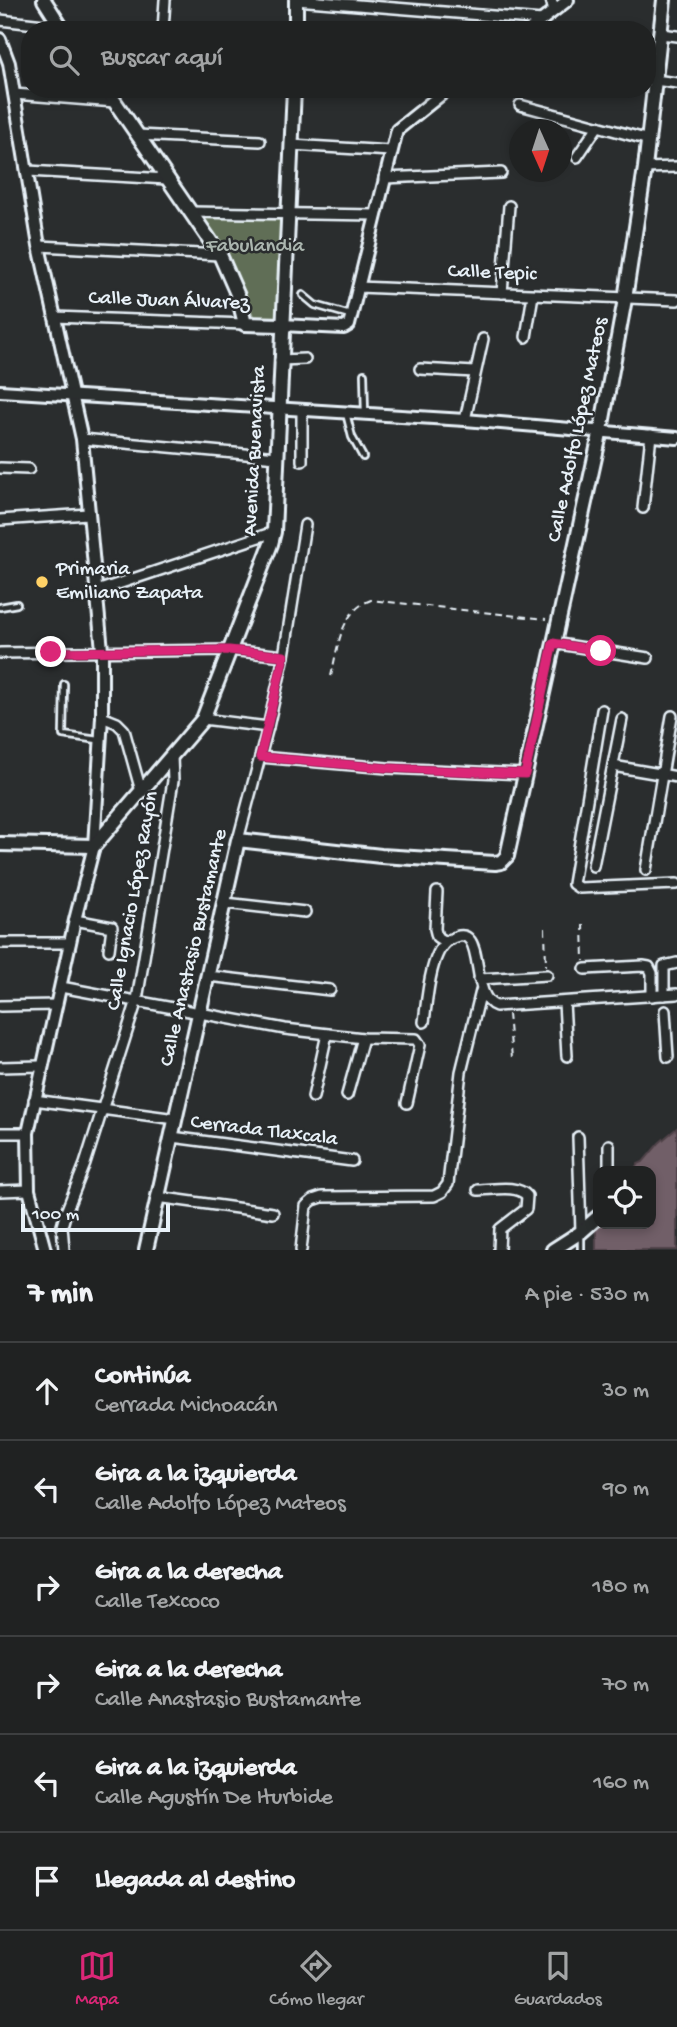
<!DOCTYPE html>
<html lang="es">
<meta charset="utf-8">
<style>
:root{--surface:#202222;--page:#2d2f2f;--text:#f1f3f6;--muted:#a2a4a5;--line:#3d3f40;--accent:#db2777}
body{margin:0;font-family:"Gochi Hand",sans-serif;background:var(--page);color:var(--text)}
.controls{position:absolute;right:21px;bottom:21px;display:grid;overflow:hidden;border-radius:14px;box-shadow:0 4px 10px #0003}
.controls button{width:63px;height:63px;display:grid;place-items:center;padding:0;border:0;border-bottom:2px solid var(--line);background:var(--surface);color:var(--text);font:35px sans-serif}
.compass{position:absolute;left:509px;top:119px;width:63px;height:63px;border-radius:50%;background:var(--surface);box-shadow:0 4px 10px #0003;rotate:177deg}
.scale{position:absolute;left:21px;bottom:18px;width:149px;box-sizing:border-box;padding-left:7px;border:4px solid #e8f1f8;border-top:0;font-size:19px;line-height:24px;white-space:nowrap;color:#e8f1f8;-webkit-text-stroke:5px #2a2d2e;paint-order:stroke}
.stop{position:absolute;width:21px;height:21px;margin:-16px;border:5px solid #db2777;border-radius:50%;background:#fff}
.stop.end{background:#db2777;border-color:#fff;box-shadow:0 2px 7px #0008}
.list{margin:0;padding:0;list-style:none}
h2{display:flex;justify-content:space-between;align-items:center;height:91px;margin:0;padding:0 28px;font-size:30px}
h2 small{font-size:23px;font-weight:400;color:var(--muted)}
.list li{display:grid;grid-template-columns:46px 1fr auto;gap:21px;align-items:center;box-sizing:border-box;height:98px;padding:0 28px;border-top:2px solid var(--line)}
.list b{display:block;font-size:26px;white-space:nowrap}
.list p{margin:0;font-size:23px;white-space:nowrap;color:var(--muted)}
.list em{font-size:23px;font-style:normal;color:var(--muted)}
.icon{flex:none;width:38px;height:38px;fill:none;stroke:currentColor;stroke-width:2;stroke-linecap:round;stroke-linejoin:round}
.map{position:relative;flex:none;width:677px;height:1250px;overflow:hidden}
.search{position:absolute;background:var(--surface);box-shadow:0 4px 10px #0003;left:21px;right:21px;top:21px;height:77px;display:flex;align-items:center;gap:18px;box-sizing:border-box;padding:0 24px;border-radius:28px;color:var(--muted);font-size:26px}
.sheet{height:679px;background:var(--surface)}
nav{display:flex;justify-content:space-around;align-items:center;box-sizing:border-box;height:98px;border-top:2px solid var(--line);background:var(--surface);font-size:19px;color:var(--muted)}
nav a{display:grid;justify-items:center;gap:4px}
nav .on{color:var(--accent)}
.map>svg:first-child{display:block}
</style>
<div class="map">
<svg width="677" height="1250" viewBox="0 0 677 1250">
<rect width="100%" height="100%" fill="#2a2d2e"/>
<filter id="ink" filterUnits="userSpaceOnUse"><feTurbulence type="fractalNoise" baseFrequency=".0143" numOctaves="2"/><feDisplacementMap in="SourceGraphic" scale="14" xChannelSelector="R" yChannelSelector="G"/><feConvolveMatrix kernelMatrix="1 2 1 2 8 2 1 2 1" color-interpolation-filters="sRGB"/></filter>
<g filter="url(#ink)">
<polygon fill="#616e56" stroke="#a4b0a7" stroke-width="2" points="201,217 283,220 279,322 255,321 230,260"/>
<polygon fill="#715f67" stroke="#4f4248" stroke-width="2" points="677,1128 677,1250 596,1250 596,1216 598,1213 598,1224 651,1224 651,1171 632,1171 638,1164 643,1162 659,1143"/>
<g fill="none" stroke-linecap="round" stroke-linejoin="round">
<g stroke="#e8f1f8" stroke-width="10">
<g id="service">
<polyline points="303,295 315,305 350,315"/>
<polyline points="364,374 365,413"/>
<polyline points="346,413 352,437 363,457"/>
<polyline points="0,607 17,604"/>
<polyline points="64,684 63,735 98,740"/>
<polyline points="581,1233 581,1250"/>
</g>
</g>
<g stroke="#e8f1f8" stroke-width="14">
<g id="minor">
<polyline points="296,0 542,20"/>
<polyline points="551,0 554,11"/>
<polyline points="0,20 62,27"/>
<polyline points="163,30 165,0"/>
<polyline points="661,34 677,36"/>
<polyline points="647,79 677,83"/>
<polyline points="14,94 115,102"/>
<polyline points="520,105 649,140"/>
<polyline points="137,135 260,141"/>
<polyline points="291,145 391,151"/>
<polyline points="577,157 598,126"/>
<polyline points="645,168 677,167"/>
<polyline points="28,171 167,179"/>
<polyline points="384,178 501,173"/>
<polyline points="191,212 376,215"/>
<polyline points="39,246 220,255"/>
<polyline points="358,287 677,300"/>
<polyline points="502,293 509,206"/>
<polyline points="54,317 245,324"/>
<polyline points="526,337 533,295"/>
<polyline points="280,360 305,359"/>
<polyline points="420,369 475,372"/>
<polyline points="465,420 483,339"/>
<polyline points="82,439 277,457"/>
<polyline points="302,461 302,409"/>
<polyline points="0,468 29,469"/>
<polyline points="643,508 651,435"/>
<polyline points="0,520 88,514"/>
<polyline points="97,591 274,532"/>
<polyline points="553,643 648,658"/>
<polyline points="0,653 229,650 284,656"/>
<polyline points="602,710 573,884 579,888 677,884"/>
<polyline points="102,717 117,723 124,730 141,791"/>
<polyline points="203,719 268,727"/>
<polyline points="260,757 387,768 525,774"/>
<polyline points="613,766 677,777"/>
<polyline points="238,840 268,727 284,656 305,525"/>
<polyline points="593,866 622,719"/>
<polyline points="646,870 672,716"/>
<polyline points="437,892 435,929 437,937 445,942"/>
<polyline points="225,903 305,912"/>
<polyline points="75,920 112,927 109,950"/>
<polyline points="0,943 70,943"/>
<polyline points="585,969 643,966 649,967 652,973 652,996"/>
<polyline points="208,976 330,990"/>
<polyline points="479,979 547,975"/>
<polyline points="61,987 285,1029 363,1038 416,1039 420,1045 407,1103"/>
<polyline points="664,995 664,966 677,963"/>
<polyline points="564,1002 567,1056"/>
<polyline points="0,1006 57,1005"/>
<polyline points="665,1011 668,1057"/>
<path d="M424,1022C427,1000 430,951 449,940C489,917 467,996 496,1006L677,994"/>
<polyline points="0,1067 41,1066"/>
<polyline points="347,1095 363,1038"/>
<polyline points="313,1097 327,1034"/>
<polyline points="34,1100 176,1119"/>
<polyline points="0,1133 28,1133"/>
<polyline points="172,1137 352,1161"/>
<polyline points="578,1137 581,1232"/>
<polyline points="609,1171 609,1145"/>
<path d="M478,1190C493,1190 517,1184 527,1196L526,1209L500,1229L499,1250"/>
<polyline points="0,1191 29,1190"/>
<polyline points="157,1197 273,1213"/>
<polyline points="64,1250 62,1226 66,1212 85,1164 137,1000 173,781 172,757"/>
<polyline points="301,1250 306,1206 313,1200 322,1197 434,1196 442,1192 448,1184 461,1072 481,991"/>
</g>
</g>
<g stroke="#e8f1f8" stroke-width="16">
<g id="tertiary">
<polyline points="529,30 568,0"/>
<polyline points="0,39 9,63 39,246 82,439 102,650 102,717 94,846 75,920 28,1133 29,1190 45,1250"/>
<polyline points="281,325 344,328 349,325 397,130 448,89"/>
<polyline points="0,391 465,420 677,438"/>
</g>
</g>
<g stroke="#e8f1f8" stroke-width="18">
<g id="secondary">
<polyline points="44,0 63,30"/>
<polyline points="296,30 296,0"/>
<polyline points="106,89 220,255 238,296 245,324 281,325"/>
<polyline points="0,844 94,846 203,719 271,544 274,532 294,89"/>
<polyline points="146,1250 238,840 381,856 495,863 501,862 507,856 601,430 625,299 645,168 664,0"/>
<polyline points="553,1250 581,1232 598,1217"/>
</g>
</g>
<g stroke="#e8f1f8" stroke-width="2" stroke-dasharray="7 5" stroke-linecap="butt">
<path d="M331,676C338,648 340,611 371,600L546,619"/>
<polyline points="583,924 584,961"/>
<polyline points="545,928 546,966"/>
<polyline points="508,1014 512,1058"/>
</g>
<use href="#service" stroke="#2a2d2e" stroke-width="4.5"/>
<use href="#minor" stroke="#2a2d2e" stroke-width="9"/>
<use href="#tertiary" stroke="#2a2d2e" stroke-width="10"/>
<use href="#secondary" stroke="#2a2d2e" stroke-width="12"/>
</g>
</g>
<g fill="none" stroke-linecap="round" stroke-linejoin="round" filter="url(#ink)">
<polyline stroke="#db2777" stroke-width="9" points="51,652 229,650 284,656 260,757 387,768 525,774 553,643 601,651"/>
</g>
<circle fill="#ffd166" stroke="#2a2d2e" stroke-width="2.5" cx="42" cy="582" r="7"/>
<g text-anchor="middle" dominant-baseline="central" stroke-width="5" stroke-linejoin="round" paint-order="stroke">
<g font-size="21" fill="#abb6af" stroke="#2a2d2e">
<text x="255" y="247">Fabulandia</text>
</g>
<g font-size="21" fill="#e8f1f8" stroke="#2a2d2e">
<text transform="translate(492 274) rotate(2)">Calle Tepic</text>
<text transform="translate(169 302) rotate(2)">Calle Juan Álvarez</text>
<text transform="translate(579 430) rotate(-78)">Calle Adolfo López Mateos</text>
<text transform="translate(256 451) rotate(-87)">Avenida Buenavista</text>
<text transform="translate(134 901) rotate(-80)">Calle Ignacio López Rayón</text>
<text transform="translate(195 948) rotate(-77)">Calle Anastasio Bustamante</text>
<text transform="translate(264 1132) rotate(7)">Cerrada Tlaxcala</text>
</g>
<g font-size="21" fill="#e8f1f8" stroke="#2a2d2e" text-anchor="start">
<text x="56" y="570">Primaria<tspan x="56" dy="24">Emiliano Zapata</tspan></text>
</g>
</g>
</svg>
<div class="controls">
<button><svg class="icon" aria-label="locate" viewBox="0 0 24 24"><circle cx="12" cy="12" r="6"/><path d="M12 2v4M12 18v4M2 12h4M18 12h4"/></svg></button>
</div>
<svg class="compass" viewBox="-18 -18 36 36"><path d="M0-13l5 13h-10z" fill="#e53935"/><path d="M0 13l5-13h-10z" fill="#a2a4a5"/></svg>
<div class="scale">100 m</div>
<div class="stop" style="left:601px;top:651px"></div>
<div class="stop end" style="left:51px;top:652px"></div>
<div class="search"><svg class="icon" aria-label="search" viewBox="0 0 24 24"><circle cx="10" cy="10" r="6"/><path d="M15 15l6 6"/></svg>Buscar aquí</div>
</div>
<section class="sheet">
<h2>7 min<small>A pie · 530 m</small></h2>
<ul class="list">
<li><svg class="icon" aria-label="ahead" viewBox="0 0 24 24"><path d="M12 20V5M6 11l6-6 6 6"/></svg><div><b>Continúa</b><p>Cerrada Michoacán</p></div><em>30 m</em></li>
<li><svg class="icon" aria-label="left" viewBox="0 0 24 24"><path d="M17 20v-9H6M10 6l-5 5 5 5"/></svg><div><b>Gira a la izquierda</b><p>Calle Adolfo López Mateos</p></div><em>90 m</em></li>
<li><svg class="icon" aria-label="right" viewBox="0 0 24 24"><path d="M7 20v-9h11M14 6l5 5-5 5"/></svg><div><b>Gira a la derecha</b><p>Calle Texcoco</p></div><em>180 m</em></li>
<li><svg class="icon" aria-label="right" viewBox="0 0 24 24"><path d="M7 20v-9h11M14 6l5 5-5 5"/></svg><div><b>Gira a la derecha</b><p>Calle Anastasio Bustamante</p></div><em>70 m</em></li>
<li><svg class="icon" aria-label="left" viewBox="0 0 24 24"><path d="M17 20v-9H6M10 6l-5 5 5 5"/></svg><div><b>Gira a la izquierda</b><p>Calle Agustín De Iturbide</p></div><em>160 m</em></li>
<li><svg class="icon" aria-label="arrive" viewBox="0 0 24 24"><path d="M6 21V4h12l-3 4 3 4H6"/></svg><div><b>Llegada al destino</b></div></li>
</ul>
</section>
<nav>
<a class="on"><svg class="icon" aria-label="map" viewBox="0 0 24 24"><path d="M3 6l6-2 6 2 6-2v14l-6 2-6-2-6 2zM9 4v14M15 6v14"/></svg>Mapa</a>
<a><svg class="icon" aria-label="directions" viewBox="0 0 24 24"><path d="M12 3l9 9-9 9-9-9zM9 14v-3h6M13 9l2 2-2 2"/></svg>Cómo llegar</a>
<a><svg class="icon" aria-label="saved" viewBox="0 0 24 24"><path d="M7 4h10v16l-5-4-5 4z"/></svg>Guardados</a>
</nav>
